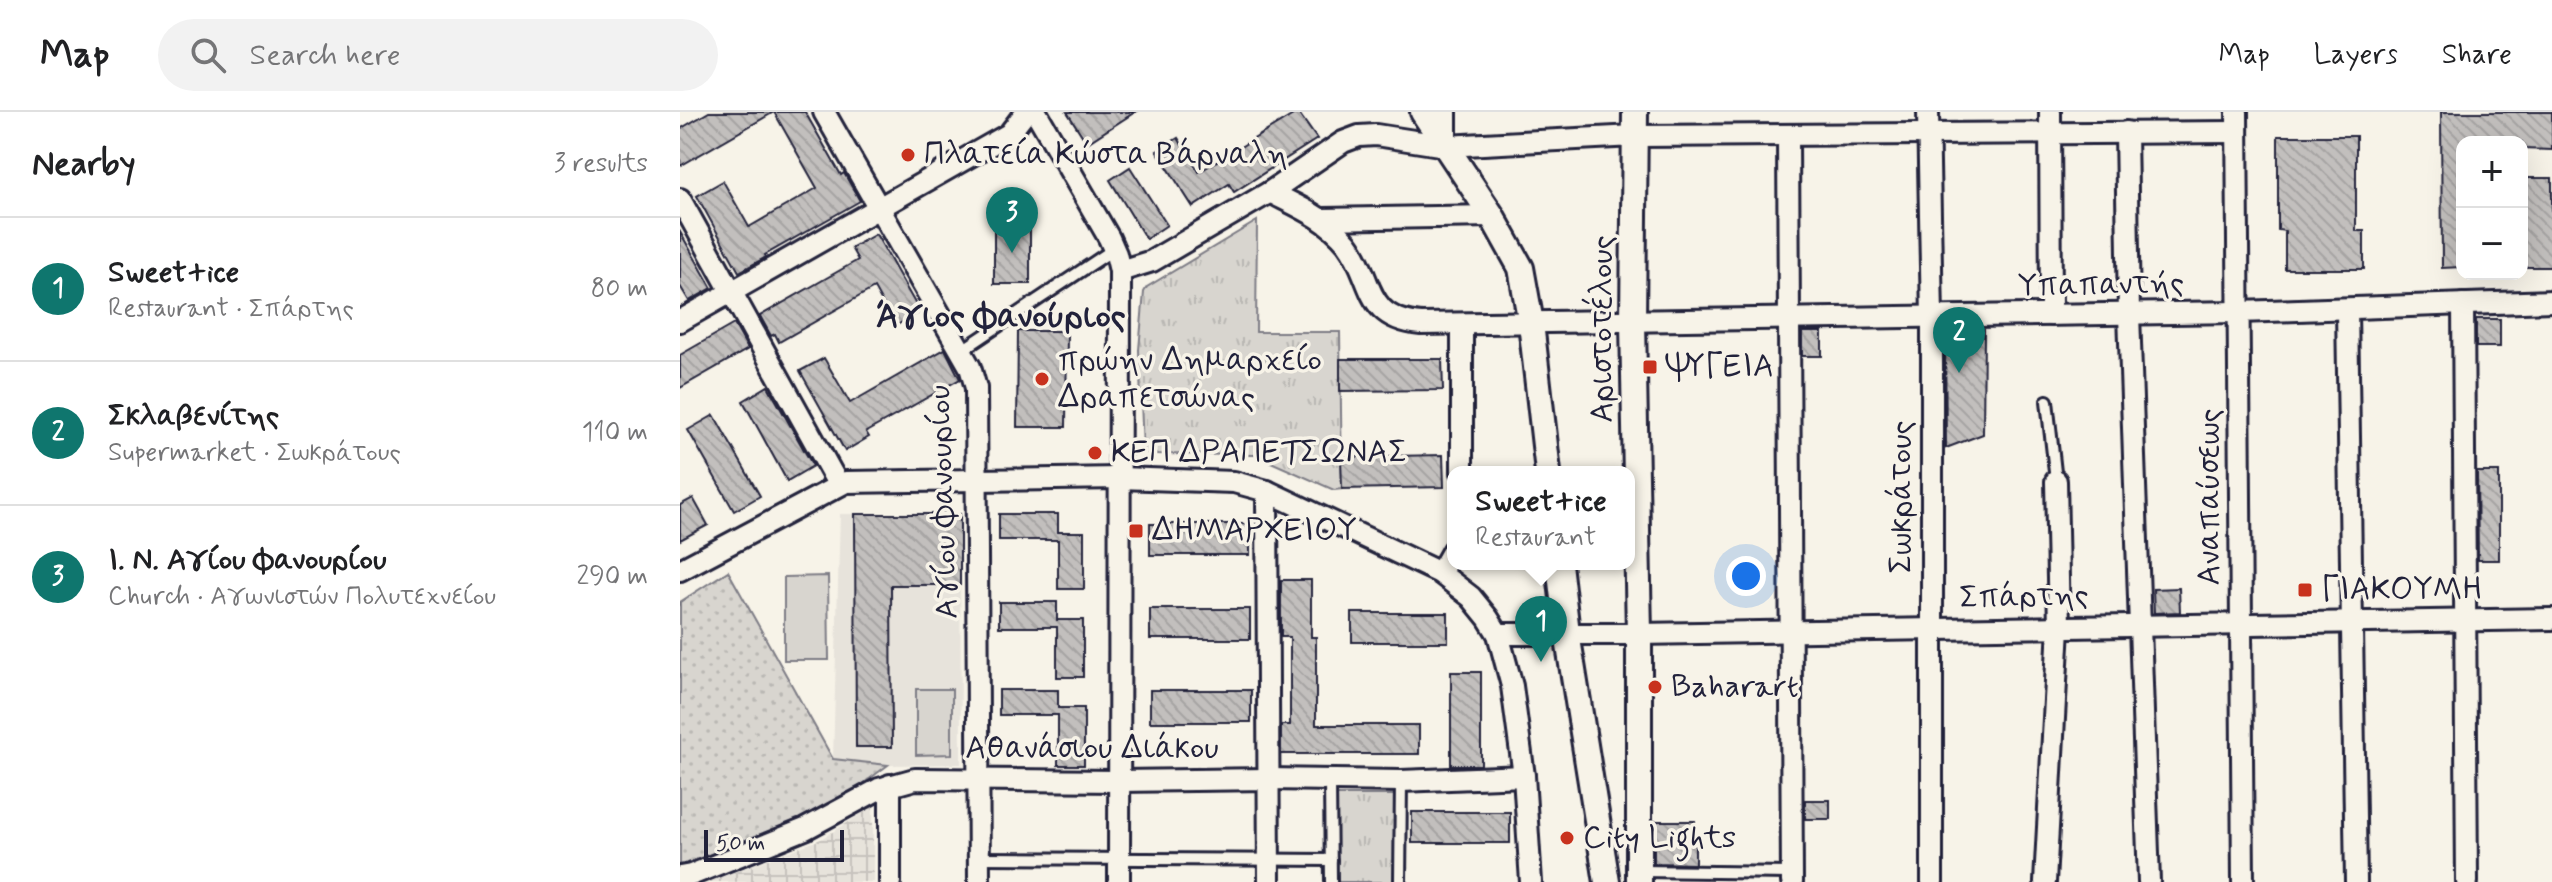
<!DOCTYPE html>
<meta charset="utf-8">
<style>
:root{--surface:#fff;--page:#f2f2f2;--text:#202124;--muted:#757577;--line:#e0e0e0;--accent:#0f766e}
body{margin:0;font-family:Mynerve,sans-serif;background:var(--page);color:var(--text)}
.controls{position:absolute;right:24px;top:24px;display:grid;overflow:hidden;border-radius:16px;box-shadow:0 8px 32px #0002}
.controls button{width:72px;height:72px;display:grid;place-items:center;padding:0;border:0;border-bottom:2px solid var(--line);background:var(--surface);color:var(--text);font:40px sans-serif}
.scale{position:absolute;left:24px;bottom:20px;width:140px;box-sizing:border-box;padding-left:8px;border:4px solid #22223b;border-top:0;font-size:22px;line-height:28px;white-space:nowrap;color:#22223b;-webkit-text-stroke:6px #f7f3e8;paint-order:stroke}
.you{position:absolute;left:1066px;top:464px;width:28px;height:28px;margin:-20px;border:6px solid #fff;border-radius:50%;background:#1a73e8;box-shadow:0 0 0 12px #1a73e833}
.badge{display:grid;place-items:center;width:52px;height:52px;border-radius:50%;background:var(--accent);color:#fff;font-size:26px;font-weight:700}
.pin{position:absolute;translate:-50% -66px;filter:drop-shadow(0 2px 4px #0008)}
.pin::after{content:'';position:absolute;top:42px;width:28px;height:24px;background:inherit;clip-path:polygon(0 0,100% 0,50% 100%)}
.popup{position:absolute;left:767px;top:354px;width:188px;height:104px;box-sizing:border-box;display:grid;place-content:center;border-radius:16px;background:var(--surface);filter:drop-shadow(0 2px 6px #0005);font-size:26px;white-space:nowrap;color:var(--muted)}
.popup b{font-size:30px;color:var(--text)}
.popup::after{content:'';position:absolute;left:50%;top:100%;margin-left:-16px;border:16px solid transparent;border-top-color:var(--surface)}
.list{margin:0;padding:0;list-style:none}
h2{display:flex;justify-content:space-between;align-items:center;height:104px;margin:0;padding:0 32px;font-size:34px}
h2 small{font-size:26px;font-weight:400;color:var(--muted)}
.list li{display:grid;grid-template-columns:52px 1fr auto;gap:24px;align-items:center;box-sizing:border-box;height:144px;padding:0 32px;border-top:2px solid var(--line)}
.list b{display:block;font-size:30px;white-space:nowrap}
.list p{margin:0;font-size:26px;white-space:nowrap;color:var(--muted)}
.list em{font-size:26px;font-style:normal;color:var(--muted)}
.icon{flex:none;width:44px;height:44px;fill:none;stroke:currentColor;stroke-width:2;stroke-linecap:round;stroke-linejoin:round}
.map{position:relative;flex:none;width:1872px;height:770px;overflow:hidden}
header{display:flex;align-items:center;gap:48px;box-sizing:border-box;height:112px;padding:0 40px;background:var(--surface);border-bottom:2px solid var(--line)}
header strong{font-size:38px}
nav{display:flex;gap:44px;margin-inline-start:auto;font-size:28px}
.search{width:560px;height:72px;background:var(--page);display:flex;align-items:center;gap:20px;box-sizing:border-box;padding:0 28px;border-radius:44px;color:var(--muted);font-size:30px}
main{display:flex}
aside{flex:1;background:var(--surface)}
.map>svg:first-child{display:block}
</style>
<header>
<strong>Map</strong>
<div class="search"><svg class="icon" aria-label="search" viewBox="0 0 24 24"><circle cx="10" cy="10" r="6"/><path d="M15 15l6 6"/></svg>Search here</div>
<nav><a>Map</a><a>Layers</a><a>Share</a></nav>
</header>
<main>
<aside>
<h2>Nearby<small>3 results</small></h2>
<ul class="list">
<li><span class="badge">1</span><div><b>Sweet+ice</b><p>Restaurant · Σπάρτης</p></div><em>80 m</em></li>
<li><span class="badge">2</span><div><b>Σκλαβενίτης</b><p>Supermarket · Σωκράτους</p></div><em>110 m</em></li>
<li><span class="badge">3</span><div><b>Ι. Ν. Αγίου Φανουρίου</b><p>Church · Αγωνιστών Πολυτεχνείου</p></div><em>290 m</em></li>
</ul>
</aside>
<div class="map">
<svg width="1872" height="770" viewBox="0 0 1872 770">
<defs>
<pattern id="industrial-grid" width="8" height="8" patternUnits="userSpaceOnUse" patternTransform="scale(2)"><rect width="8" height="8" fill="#e7e3db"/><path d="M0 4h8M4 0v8" fill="none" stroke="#c6c2bd"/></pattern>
<pattern id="grass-dots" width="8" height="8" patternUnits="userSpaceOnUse" patternTransform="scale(2)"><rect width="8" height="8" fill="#d8d5cf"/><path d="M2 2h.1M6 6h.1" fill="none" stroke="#b9b7b3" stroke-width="1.8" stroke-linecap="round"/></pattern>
<pattern id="park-tufts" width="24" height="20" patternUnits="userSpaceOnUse" patternTransform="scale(2)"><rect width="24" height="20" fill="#d8d5cf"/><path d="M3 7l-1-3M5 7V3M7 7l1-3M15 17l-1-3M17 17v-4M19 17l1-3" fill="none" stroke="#b9b7b3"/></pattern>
<pattern id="building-back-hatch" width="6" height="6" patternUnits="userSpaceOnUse" patternTransform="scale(2)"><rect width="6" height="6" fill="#c2bfbd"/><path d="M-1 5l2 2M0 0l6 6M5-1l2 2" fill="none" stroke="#a6a4a3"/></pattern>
</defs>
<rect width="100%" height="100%" fill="#f7f3e8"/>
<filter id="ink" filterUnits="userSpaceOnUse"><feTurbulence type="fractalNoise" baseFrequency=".0125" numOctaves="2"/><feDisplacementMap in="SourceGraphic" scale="16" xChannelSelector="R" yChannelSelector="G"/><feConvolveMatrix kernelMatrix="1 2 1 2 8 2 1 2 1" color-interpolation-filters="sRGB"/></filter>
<g filter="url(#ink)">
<polygon fill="#e7e3db" points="160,402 280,402 281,652 208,653 153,647"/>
<polygon fill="url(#industrial-grid)" points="193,695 193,770 29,770 141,727"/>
<polygon fill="url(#grass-dots)" stroke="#7d7c85" stroke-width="2" points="48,459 153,647 208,653 176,677 121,707 0,754 0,490"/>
<g fill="url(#park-tufts)" stroke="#7d7c85" stroke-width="2">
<polygon points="577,109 576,220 660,220 662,377 654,378 575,343 468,342 463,338 459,238 464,180 467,175"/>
<rect x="654" y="683" width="62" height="87"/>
</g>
<g fill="#d8d5cf" stroke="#7d7c85" stroke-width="2">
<polygon points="148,464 149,548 104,548 104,465"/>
<polygon points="236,577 272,577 272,642 236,643"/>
</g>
<g fill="url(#building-back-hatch)" stroke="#22223b" stroke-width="2">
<polygon points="29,0 125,0 161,63 164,61 180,89 85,143 86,145 59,160 17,84 43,69 69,115 137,76 94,0 0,54 0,17"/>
<polygon points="387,0 455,0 407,31"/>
<polygon points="618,0 637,27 554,80 549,72 513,95 477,39 498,26 519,60"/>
<polygon points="1761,0 1872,0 1872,38 1842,37 1842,30 1782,30 1782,155 1762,156"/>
<polygon points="1598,24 1676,24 1676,119 1684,119 1684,157 1605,157 1605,119 1598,118"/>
<polygon points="450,55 487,113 466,127 430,68"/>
<rect x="1842" y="66" width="30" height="89"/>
<rect x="314" y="111" width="36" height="61"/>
<polygon points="0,120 32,176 9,189 0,174"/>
<polygon points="196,122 240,200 215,214 194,176 99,230 95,222 91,224 80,204 178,148 171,136"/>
<rect x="1796" y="207" width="24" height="28"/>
<polygon points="54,212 68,237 0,276 0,243"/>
<polygon points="1304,218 1303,322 1266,336 1265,219"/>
<polygon points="338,219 387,219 386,315 337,315"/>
<rect x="1122" y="220" width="20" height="24"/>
<polygon points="265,237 280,267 186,320 189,325 165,339 120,259 144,246 170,291"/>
<polygon points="660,247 762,247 763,278 660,279"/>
<polygon points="88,274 133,354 107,369 63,289"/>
<polygon points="34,303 80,384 54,399 8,318"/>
<polygon points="763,343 764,375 662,377 661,345"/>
<polygon points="1797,360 1819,360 1819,448 1798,448"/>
<polygon points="13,386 28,413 0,428 0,393"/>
<polygon points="175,402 280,402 280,473 211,473 212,635 176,635"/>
<polygon points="319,402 378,402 378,420 404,420 404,477 378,477 378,428 319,428"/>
<rect x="470" y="412" width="100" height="31"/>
<polygon points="601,468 631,468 631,525 636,525 636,613 739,613 739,642 601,642 601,613 610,613 610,525 601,525"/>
<polygon points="1499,476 1500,500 1474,501 1473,477"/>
<polygon points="319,490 377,490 377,508 403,508 403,565 377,565 377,515 319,515"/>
<rect x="470" y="497" width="100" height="30"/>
<rect x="672" y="501" width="96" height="29"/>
<rect x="771" y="560" width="30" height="93"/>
<polygon points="319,578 378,578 378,596 404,596 404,653 378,653 378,603 319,603"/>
<rect x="470" y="578" width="101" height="32"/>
<rect x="1125" y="688" width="25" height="19"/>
<rect x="732" y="700" width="98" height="31"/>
<polygon points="974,709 1015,709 1015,752 974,751"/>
</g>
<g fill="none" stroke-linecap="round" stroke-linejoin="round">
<g stroke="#22223b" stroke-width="16">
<g id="service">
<polyline points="281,239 434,137"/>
<polyline points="1367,289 1376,369"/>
<polyline points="650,669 651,770"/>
<polyline points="299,746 651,748"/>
<polyline points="961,759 1112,761"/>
<polyline points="720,770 721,669"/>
</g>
</g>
<g stroke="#22223b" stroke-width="26">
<g id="minor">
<polyline points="144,0 290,255 296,276 299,770"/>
<polyline points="356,0 429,126 436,142 440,159 439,770"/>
<polyline points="1248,0 1252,206 1252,770"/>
<polyline points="1370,0 1371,203"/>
<polyline points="1557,0 1563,770"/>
<polyline points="1446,20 1449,202 1469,770"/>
<polyline points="1108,24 1112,770"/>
<polyline points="766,34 766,0"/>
<path d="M590,80C617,94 647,106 667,131C695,168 682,206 741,212L1559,200L1872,189"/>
<polyline points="0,87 158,372"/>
<polyline points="643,107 812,104"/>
<polyline points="440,159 472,149 590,80 663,30 679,24 696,23 766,34 955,24 1557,20"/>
<polyline points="1783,192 1787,770"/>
<polyline points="1667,197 1676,770"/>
<polyline points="0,209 329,22 346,0"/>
<polyline points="782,212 782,360"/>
<polyline points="587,379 589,770"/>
<polyline points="0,458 166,370 440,366 554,370 587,379 760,461 791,485 808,506 818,522 832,574 844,664 851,770"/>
<polyline points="760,461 773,438"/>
<polyline points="818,522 959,522 1872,507"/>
<polyline points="210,673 210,770"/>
<polyline points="0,765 11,763 125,717 199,677 235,667 440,669 588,667 721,669 844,664"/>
<polyline points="1365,770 1379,515 1376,369"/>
</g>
</g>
<g stroke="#22223b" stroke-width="30">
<g id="tertiary">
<polyline points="743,0 812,104 841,156 851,211 868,360"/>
<polyline points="955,0 953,210 959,522 959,770"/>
<polyline points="879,452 887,521 927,770"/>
</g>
</g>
<use href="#service" stroke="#f7f3e8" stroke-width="10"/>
<use href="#minor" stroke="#f7f3e8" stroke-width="20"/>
<use href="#tertiary" stroke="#f7f3e8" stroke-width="24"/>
</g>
</g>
<g fill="#c8321e" stroke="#f7f3e8" stroke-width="3">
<circle cx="228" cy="43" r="8"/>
<rect x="962" y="247" width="16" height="16" rx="4"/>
<circle cx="362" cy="267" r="8"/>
<circle cx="415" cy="341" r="8"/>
<rect x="448" y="411" width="16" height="16" rx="4"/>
<rect x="1617" y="470" width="16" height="16" rx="4"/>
<circle cx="975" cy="575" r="8"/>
<circle cx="887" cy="726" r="8"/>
</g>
<g text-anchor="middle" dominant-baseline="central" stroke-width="7" stroke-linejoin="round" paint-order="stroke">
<g font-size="32" fill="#22223b" stroke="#f7f3e8" text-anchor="start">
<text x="244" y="43">Πλατεία Κώστα Βάρναλη</text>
<text x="378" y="249">πρώην Δημαρχείο<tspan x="378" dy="37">Δραπετσώνας</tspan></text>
<text x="986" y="255">ΨΥΓΕΙΑ</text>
<text x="431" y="341">ΚΕΠ ΔΡΑΠΕΤΣΩΝΑΣ</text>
<text x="472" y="419">ΔΗΜΑΡΧΕΙΟΥ</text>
<text x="1641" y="478">ΓΙΑΚΟΥΜΗ</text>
<text x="991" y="575">Baharart</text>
<text x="903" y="726">City Lights</text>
</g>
<g font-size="32" fill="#22223b" stroke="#f7f3e8">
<text transform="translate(1421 173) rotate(-1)">Υπαπαντής</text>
<text transform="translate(923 217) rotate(-90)">Αριστοτέλους</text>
<text transform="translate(1222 385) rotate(-90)">Σωκράτους</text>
<text transform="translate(1530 385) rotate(-90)">Αναπαύσεως</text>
<text transform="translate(264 390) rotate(-92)">Αγίου Φανουρίου</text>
<text transform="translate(1344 485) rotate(-1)">Σπάρτης</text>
<text x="412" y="637">Αθανάσιου Διάκου</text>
</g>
<g font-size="34" font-weight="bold" fill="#22223b" stroke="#f7f3e8">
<text x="321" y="205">Άγιος Φανούριος</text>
</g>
</g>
</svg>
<div class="controls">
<button>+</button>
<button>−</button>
</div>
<div class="scale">50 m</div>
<div class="you"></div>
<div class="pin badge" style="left:861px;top:550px">1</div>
<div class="popup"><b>Sweet+ice</b>Restaurant</div>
<div class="pin badge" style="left:1279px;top:261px">2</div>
<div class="pin badge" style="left:332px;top:141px">3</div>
</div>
</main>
